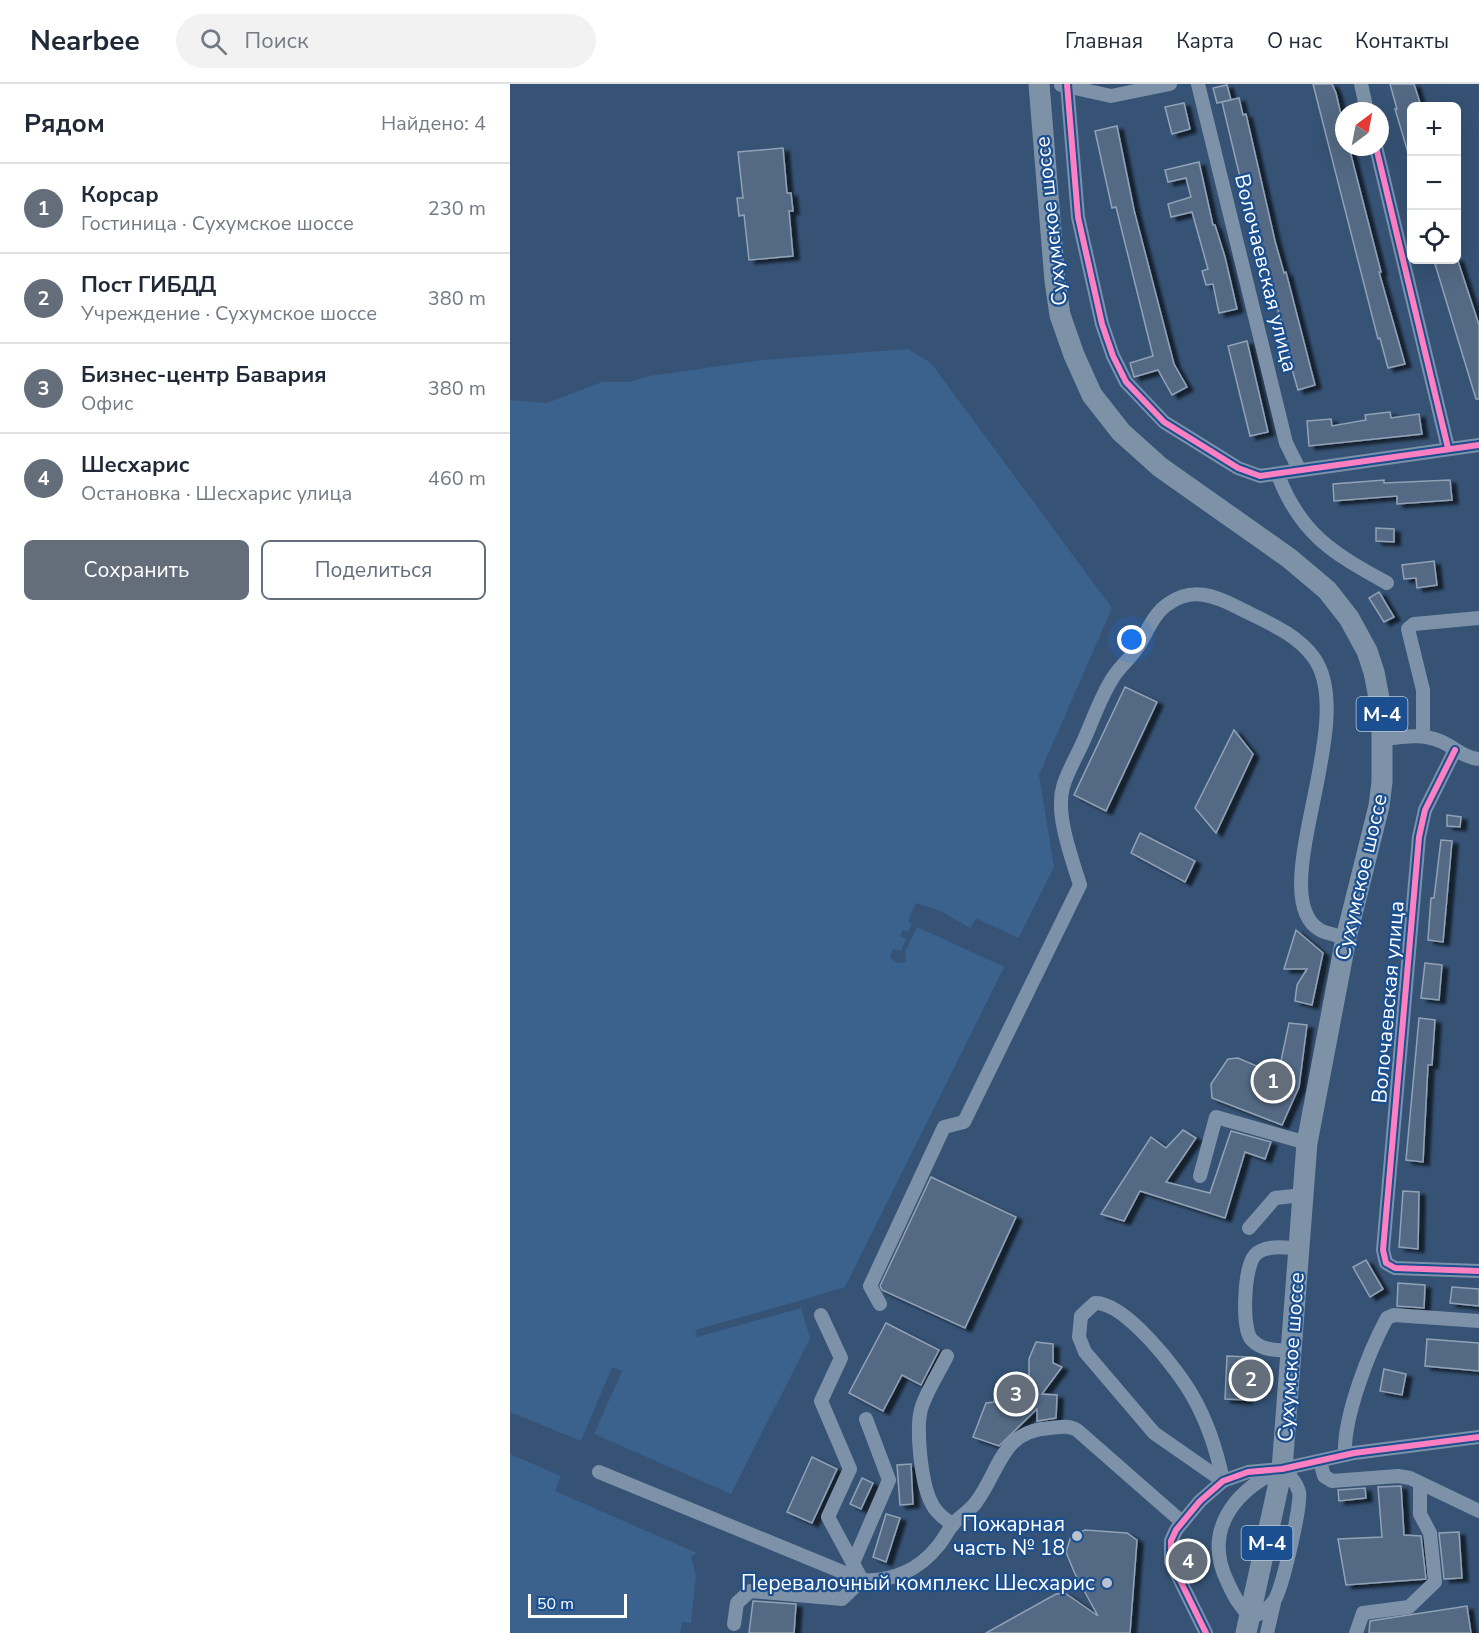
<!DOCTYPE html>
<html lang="ru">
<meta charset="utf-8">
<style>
:root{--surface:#fff;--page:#f2f2f3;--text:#1f2937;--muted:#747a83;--line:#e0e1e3;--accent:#646e7b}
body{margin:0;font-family:"Nunito Sans",sans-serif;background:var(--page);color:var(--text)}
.controls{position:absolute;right:18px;top:18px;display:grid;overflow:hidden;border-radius:9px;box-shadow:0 6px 24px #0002}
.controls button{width:54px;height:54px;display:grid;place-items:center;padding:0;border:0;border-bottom:2px solid var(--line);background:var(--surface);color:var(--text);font:30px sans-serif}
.compass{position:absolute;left:825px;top:18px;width:54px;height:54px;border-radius:50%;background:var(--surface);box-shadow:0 6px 24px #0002;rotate:32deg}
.scale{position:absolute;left:18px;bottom:15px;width:99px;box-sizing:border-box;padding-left:6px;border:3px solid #fff;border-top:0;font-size:16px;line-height:21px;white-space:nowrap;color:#fff;-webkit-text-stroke:4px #1b4f8f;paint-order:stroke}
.you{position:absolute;left:622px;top:556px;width:21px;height:21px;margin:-15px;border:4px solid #fff;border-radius:50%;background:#1a73e8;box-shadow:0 0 0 9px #1a73e833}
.badge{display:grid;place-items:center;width:39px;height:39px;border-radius:50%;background:var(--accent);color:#fff;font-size:20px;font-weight:700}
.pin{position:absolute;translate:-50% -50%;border:3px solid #fff;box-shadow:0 2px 6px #0006}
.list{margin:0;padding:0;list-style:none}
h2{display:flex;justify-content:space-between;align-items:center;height:78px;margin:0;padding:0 24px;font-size:26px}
h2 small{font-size:20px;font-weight:400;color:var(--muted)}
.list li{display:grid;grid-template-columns:39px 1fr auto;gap:18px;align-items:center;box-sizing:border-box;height:90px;padding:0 24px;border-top:2px solid var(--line)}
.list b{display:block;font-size:22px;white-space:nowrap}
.list p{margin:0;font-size:20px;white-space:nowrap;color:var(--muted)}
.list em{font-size:20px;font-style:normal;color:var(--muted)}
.actions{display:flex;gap:12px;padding:18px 24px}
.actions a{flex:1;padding:14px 0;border:2px solid var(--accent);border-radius:9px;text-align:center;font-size:21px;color:var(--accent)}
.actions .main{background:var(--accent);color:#fff}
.icon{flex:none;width:33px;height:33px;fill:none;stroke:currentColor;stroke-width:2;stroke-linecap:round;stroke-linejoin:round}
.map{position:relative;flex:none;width:969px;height:1549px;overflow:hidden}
header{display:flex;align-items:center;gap:36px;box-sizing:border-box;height:84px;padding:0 30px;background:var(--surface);border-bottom:2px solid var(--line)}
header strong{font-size:28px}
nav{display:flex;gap:33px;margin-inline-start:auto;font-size:21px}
.search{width:420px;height:54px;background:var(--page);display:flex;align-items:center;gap:15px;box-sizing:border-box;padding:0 21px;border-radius:33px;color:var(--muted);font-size:22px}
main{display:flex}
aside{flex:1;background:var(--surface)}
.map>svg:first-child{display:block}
</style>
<header>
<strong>Nearbee</strong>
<div class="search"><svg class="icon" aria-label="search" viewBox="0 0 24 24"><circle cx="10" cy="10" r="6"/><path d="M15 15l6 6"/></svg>Поиск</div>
<nav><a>Главная</a><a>Карта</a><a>О нас</a><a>Контакты</a></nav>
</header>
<main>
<aside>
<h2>Рядом<small>Найдено: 4</small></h2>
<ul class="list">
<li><span class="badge">1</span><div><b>Корсар</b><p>Гостиница · Сухумское шоссе</p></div><em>230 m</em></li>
<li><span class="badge">2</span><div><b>Пост ГИБДД</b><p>Учреждение · Сухумское шоссе</p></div><em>380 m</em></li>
<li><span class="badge">3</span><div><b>Бизнес-центр Бавария</b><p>Офис</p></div><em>380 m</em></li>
<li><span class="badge">4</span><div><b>Шесхарис</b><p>Остановка · Шесхарис улица</p></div><em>460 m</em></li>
</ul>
<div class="actions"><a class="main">Сохранить</a><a>Поделиться</a></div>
</aside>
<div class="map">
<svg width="969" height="1549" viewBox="0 0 969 1549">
<defs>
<filter id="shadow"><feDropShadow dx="6" dy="3.5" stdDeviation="1.5" flood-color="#0009"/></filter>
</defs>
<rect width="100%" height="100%" fill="#365274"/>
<polygon fill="#3b618d" points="398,265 421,279 602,524 529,691 544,783 335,1203 289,1217 300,1254 221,1410 187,1469 181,1473 186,1490 181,1539 172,1538 170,1549 0,1549 0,316 37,319 92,298 120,298 139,292 252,276"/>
<g fill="#365274">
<polygon points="406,819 430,827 460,844 466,834 512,856 499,885 407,843 395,868 396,878 387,879 380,874 383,865 391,867 393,862 396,855 390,852 393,846 398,848 402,841 398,837"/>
<polygon points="289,1217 291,1224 187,1253 185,1246"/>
<polygon points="102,1283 112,1287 84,1350 221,1410 187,1469 45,1407 51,1392 0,1370 0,1328 71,1357"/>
</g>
<g fill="#526984" stroke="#92a2b6" stroke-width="1.5" filter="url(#shadow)">
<polygon points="803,0 822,0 826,9 834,44 834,63 839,63 871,188 869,188 895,280 878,284 870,254 868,255"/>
<polygon points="880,0 904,0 911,22 902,22 902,72 899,72 885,25 887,25"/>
<polygon points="717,1 721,16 707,19 703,4"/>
<polygon points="729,14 733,31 736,30 765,157 774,189 776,188 805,301 788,306 782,285 778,286 775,277 780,275 775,254 748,151 744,152 712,18"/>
<polygon points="674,19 680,45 662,50 655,23"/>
<polygon points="607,42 624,126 664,280 677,303 662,311 648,286 624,293 620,279 643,272 606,123 602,124 585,47"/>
<polygon points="273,64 277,109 281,109 283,127 279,127 283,172 239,176 234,131 229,132 227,114 233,114 228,68"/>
<polygon points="689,78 703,141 705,141 715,173 727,225 709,229 703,200 696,201 692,187 698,185 682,128 661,133 658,120 681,113 676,94 658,98 655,86"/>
<polygon points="947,174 969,241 969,315 966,315 925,180"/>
<polygon points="737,257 758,348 740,352 718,262"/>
<polygon points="880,328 881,334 909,330 912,350 799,362 797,337 821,335 822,342 856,336 855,331"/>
<polygon points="874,396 874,399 940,396 942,416 887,420 887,412 824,417 823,400"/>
<polygon points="866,444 884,445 884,458 866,457"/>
<polygon points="924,477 927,501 907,504 906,494 894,495 892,481"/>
<polygon points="869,508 884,533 874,538 859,514"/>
<polygon points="615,603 647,618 596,727 564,711"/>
<polygon points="724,646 743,670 706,749 685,724"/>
<polygon points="937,731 951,733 950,743 937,742"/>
<polygon points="630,749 685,777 675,798 621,769"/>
<polygon points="931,756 942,757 933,858 918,856 921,814 924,814"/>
<polygon points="786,846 813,869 802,921 785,917 787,901 797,885 774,885"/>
<polygon points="915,879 932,881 929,916 911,914"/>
<polygon points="909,934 925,936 922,981 918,981 913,1078 896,1076"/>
<polygon points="779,939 797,941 789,1003 772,1041 702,1014 701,1000 718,975 728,974 768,991"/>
<polygon points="673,1046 686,1054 656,1098 700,1109 721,1047 761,1058 755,1075 735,1068 715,1134 630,1107 614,1137 591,1130 641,1053 656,1064"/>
<polygon points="421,1093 506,1133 455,1244 372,1206 370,1202"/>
<polygon points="893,1107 909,1108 908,1165 889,1163"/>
<polygon points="856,1176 873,1205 860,1213 843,1183"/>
<polygon points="888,1199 915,1201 914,1224 887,1222"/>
<polygon points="942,1203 969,1205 969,1222 940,1219"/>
<polygon points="376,1239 429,1266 411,1301 392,1291 373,1327 339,1309"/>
<polygon points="917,1255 969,1259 969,1287 915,1282"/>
<polygon points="526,1258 543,1260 543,1279 552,1283 532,1310 547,1311 546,1334 527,1337 527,1325 489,1362 463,1353 476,1319 484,1318 486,1300 519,1294 519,1275"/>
<polygon points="717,1272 738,1273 737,1289 744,1290 744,1300 737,1300 736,1316 715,1315"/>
<polygon points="874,1285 896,1290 892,1311 870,1307"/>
<polygon points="302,1373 327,1385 302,1439 277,1428"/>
<polygon points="401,1380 403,1420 390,1421 387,1381"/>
<polygon points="352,1394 363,1399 351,1425 340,1420"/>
<polygon points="891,1402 894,1451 911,1452 916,1495 836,1501 828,1455 872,1453 868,1403"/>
<polygon points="855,1404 856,1414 829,1417 828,1406"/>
<polygon points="376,1430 390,1434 376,1478 363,1473"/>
<polygon points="575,1446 617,1449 627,1456 620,1549 476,1549 546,1510 555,1509 588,1532 565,1490 556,1468 561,1452"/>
<polygon points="949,1448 952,1494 934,1495 929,1449"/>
<polygon points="243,1517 286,1520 284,1549 239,1549"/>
<polygon points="957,1522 961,1549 859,1549 860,1537"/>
</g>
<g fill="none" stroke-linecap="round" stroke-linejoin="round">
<g stroke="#7d92a8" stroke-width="14">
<polyline points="557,0 568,133 592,240 603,272 616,298 654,338 728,384 750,392 969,361"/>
<polyline points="688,0 776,359 789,385"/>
<polyline points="851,0 857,27"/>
<polyline points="551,1 601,12 660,0"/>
<polyline points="866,63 938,364"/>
<path d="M768,391C790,450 824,470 877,499"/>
<polyline points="913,651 913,606 898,545 904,540 969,534"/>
<path d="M873,655C893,653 911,649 930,657C945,663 952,673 969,675"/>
<polyline points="945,666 915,726 909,753 873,1166 876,1179 885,1184 969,1187"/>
<polyline points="690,1092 706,1033 797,1059"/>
<polyline points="739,1144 765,1114 793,1111"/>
<path d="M585,1219C615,1218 668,1286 682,1311C697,1337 707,1367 713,1397L644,1349L575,1268L569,1253L571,1232Z"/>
<path d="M370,1220L360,1202L434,1043L454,1038L570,801C562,774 545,731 553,703C557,688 567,672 573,658C583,636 591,611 604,592C611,581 621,574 627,564C637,549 643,530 658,520C682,503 704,511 729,524C756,538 786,549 804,574C850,638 752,812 810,846C817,850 828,851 836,854"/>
<path d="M782,1267C768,1266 752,1267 742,1256C731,1245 734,1183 745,1171C756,1160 775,1164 789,1164"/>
<path d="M437,1272C429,1288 418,1305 412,1322C405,1342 411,1398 421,1418C425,1428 434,1434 443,1441"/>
<path d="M835,1371C833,1334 859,1267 877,1234L884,1231L969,1237"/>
<polyline points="810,1377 814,1392 822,1397 888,1392 900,1394 969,1427"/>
<path d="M772,1385C780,1392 786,1397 789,1408C792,1420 772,1506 764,1517C758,1526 751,1530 741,1533C729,1522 724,1512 718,1499C692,1447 724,1406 772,1385Z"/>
<path d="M89,1388L352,1496C382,1498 409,1486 428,1462C434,1455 438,1446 444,1439C451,1432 461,1426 467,1417C491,1384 491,1347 540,1344C550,1343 558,1341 567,1346L672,1438"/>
<polyline points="343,1479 379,1396 356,1335"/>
<polyline points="224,1540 227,1519 240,1507 332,1515 352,1496 318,1433 340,1385 311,1317 331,1274 311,1231"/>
<polyline points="696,1549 661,1478 661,1457 666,1446 690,1417 713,1397 738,1388 772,1385 844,1369 969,1353"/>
<polyline points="757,1549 764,1519"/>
<polyline points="846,1549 853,1529 899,1523 925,1498 920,1449 910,1430 910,1399"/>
</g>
<polyline stroke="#7e92a7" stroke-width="21" points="529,0 545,197 550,231 564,271 582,311 611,348 650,383 779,474 817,506 839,534 857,567 864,588 872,630 872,698 869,722 836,854 797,1059 772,1385 736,1549"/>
<g stroke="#1b4f8f" stroke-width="10">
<g id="cycleway">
<polyline points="557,0 568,133 592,240 603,272 616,298 654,338 728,384 750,392 969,361"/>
<polyline points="866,63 938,364"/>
<polyline points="945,666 915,726 909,753 873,1166 876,1179 885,1184 969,1187"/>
<polyline points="696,1549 661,1478 661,1457 666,1446 690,1417 713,1397 738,1388 772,1385 844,1369 969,1353"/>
</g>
</g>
<use href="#cycleway" stroke="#ff80c0" stroke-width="6"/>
</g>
<g fill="#b9c2ce" stroke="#1b4f8f" stroke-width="2">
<circle cx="567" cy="1452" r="6"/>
<circle cx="597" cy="1499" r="6"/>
</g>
<g text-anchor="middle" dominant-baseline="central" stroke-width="4.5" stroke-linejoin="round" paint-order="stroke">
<g fill="#1b4f8f" stroke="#bbcadd" stroke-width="1.5">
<rect x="846.5" y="613" width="51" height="34" rx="4.5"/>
<rect x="731.5" y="1442" width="51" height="34" rx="4.5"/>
</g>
<g font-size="20" font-weight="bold" fill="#fff">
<text x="872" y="630">М-4</text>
<text x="757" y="1459">М-4</text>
</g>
<g font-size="21" fill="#fff" stroke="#1b4f8f">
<text transform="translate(541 137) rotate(-96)">Сухумское шоссе</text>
<text transform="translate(756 189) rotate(76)">Волочаевская улица</text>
<text transform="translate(851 793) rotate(-77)">Сухумское шоссе</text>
<text transform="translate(878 918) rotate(-85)">Волочаевская улица</text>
<text transform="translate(781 1273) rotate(-86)">Сухумское шоссе</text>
</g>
<g font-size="21" fill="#fff" stroke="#1b4f8f" text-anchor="end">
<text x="555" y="1440">Пожарная<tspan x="555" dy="24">часть № 18</tspan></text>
<text x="585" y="1499">Перевалочный комплекс Шесхарис</text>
</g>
</g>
</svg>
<div class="controls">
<button>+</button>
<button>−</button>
<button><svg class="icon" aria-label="locate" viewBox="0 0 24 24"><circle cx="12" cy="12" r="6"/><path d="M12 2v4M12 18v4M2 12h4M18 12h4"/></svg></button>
</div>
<svg class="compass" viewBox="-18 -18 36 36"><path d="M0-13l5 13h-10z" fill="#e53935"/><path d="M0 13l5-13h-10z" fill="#747a83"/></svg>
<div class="scale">50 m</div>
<div class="you"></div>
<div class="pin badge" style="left:763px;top:997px">1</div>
<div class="pin badge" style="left:741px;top:1295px">2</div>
<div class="pin badge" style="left:506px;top:1310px">3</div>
<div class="pin badge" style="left:678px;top:1477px">4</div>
</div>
</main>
